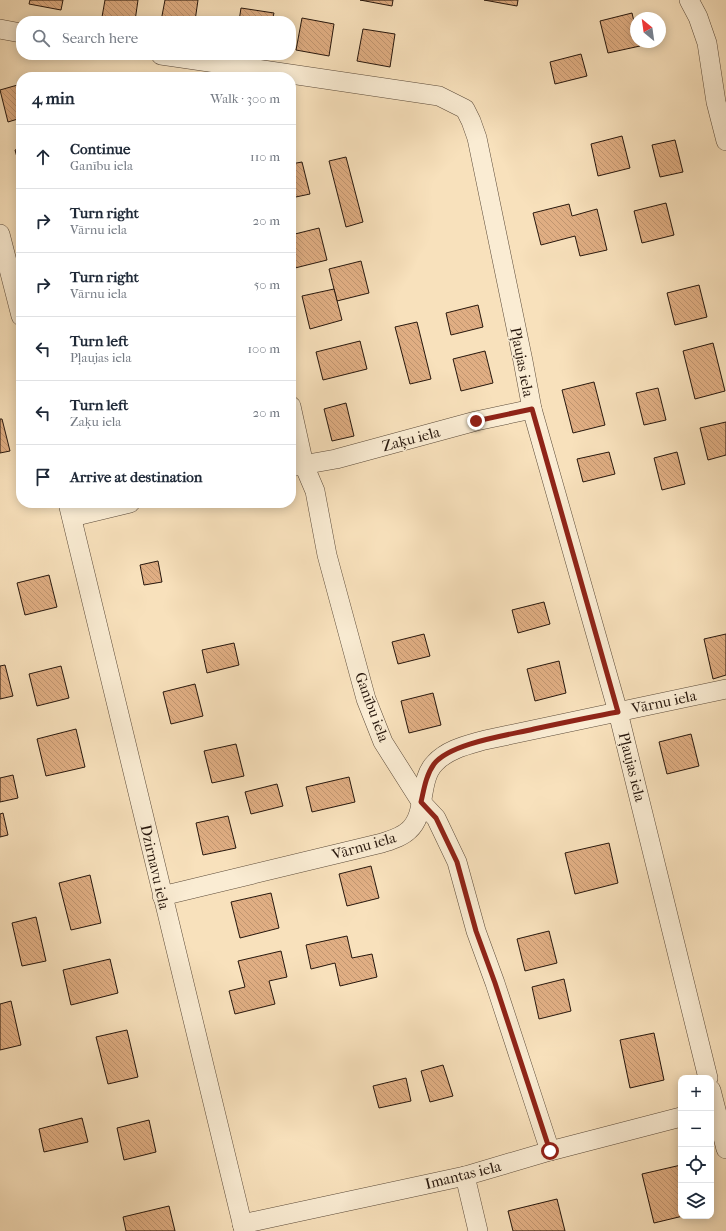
<!DOCTYPE html>
<meta charset="utf-8">
<style>
:root{--surface:#fff;--page:#f6f6f7;--text:#1f2937;--muted:#747a83;--line:#e0e1e3}
body{margin:0;font-family:"IM FELL French Canon",serif;background:var(--page);color:var(--text)}
.controls{position:absolute;right:12px;bottom:12px;display:grid;overflow:hidden;border-radius:8px;box-shadow:0 2px 10px #0003}
.controls button{width:36px;height:36px;display:grid;place-items:center;padding:0;border:0;border-bottom:1px solid var(--line);background:var(--surface);color:var(--text);font:20px sans-serif}
.compass{position:absolute;left:630px;top:12px;width:36px;height:36px;border-radius:50%;background:var(--surface);box-shadow:0 2px 10px #0003;rotate:331deg}
.stop{position:absolute;width:12px;height:12px;margin:-9px;border:3px solid #8f2418;border-radius:50%;background:#fff}
.stop.end{background:#8f2418;border-color:#fff;box-shadow:0 1px 4px #0008}
.list{margin:0;padding:0;list-style:none}
h2{display:flex;justify-content:space-between;align-items:center;height:52px;margin:0;padding:0 16px;font-size:17px}
h2 small{font-size:13px;font-weight:400;color:var(--muted)}
.list li{display:grid;grid-template-columns:26px 1fr auto;gap:12px;align-items:center;box-sizing:border-box;height:64px;padding:0 16px;border-top:1px solid var(--line)}
.list b{display:block;font-size:15px;white-space:nowrap}
.list p{margin:0;font-size:13px;white-space:nowrap;color:var(--muted)}
.list em{font-size:13px;font-style:normal;color:var(--muted)}
.icon{flex:none;width:22px;height:22px;fill:none;stroke:currentColor;stroke-width:2;stroke-linecap:round;stroke-linejoin:round}
.map{position:relative;flex:none;width:726px;height:1231px;overflow:hidden}
.search{position:absolute;background:var(--surface);box-shadow:0 2px 10px #0003;left:16px;top:16px;width:280px;height:44px;display:flex;align-items:center;gap:10px;box-sizing:border-box;padding:0 14px;border-radius:16px;color:var(--muted);font-size:15px}
.panel{position:absolute;background:var(--surface);box-shadow:0 2px 10px #0003;left:16px;top:72px;width:280px;height:436px;border-radius:16px}
.map>svg:first-child{display:block}
</style>
<div class="map">
<svg width="726" height="1231" viewBox="0 0 726 1231">
<defs>
<pattern id="building-back-hatch" width="6" height="6" patternUnits="userSpaceOnUse"><rect width="6" height="6" fill="#e0ae83"/><path d="M-1 5l2 2M0 0l6 6M5-1l2 2" fill="none" stroke="#c09570"/></pattern>
</defs>
<rect width="100%" height="100%" fill="#f8e1bc"/>
<filter id="stains"><feTurbulence type="fractalNoise" baseFrequency=".005" numOctaves="4"/><feColorMatrix values="0 0 0 0 .2 0 0 0 0 .09 0 0 0 0 .02 0 0 0 .5 -.17"/></filter>
<radialGradient id="worn" r=".72"><stop offset=".6" stop-color="#630" stop-opacity="0"/><stop offset="1" stop-color="#630" stop-opacity=".3"/></radialGradient>
<g fill="url(#building-back-hatch)" stroke="#26160c">
<polygon points="30,0 63,0 61,10 29,4"/>
<polygon points="105,0 138,0 135,21 126,21 102,17"/>
<polygon points="165,0 198,0 195,21 161,21"/>
<polygon points="360,0 393,0 392,6"/>
<polygon points="484,0 518,0 517,6"/>
<polygon points="241,8 274,13 272,21 239,21"/>
<polygon points="632,13 636,30 636,42 639,42 640,46 608,53 600,21"/>
<polygon points="302,18 334,24 329,56 296,50"/>
<polygon points="363,29 395,34 390,67 357,61"/>
<polygon points="581,54 587,76 555,84 550,62"/>
<polygon points="21,84 21,118 8,122 0,90"/>
<polygon points="622,136 630,168 598,176 591,144"/>
<polygon points="675,140 683,172 660,177 652,145"/>
<polygon points="21,148 21,172 15,150"/>
<polygon points="346,157 363,222 346,227 329,161"/>
<polygon points="302,162 310,194 291,198 291,164"/>
<polygon points="666,203 674,235 642,243 634,211"/>
<polygon points="569,204 572,216 597,209 607,250 580,256 575,236 541,245 533,213"/>
<polygon points="319,228 327,260 295,268 291,254 291,235"/>
<polygon points="361,261 369,293 337,301 329,269"/>
<polygon points="699,285 707,317 675,325 667,293"/>
<polygon points="334,289 342,320 310,329 302,296"/>
<polygon points="478,305 483,327 451,335 446,313"/>
<polygon points="417,322 431,379 410,384 395,327"/>
<polygon points="360,341 367,369 323,380 316,352"/>
<polygon points="713,343 725,391 695,399 683,351"/>
<polygon points="485,351 493,383 461,391 453,359"/>
<polygon points="594,382 605,425 573,433 562,390"/>
<polygon points="658,388 666,420 644,425 636,393"/>
<polygon points="346,403 354,436 332,441 324,409"/>
<polygon points="0,419 2,419 10,451 0,453"/>
<polygon points="726,422 726,455 708,460 700,428"/>
<polygon points="609,452 615,474 583,482 577,459"/>
<polygon points="677,452 685,484 662,490 654,458"/>
<polygon points="158,561 162,582 144,585 140,565"/>
<polygon points="49,575 57,607 25,615 17,583"/>
<polygon points="544,602 550,624 518,633 512,610"/>
<polygon points="424,634 430,656 398,664 392,642"/>
<polygon points="726,634 726,675 713,679 704,639"/>
<polygon points="234,643 239,665 207,673 202,650"/>
<polygon points="559,661 566,693 535,701 527,669"/>
<polygon points="5,665 13,696 0,699 0,666"/>
<polygon points="61,666 69,698 37,706 29,674"/>
<polygon points="195,684 203,716 171,724 163,692"/>
<polygon points="433,693 441,725 409,733 401,701"/>
<polygon points="76,729 85,767 46,776 37,739"/>
<polygon points="691,734 699,766 667,774 659,742"/>
<polygon points="236,744 244,776 212,783 204,751"/>
<polygon points="13,775 18,798 0,802 0,778"/>
<polygon points="349,777 355,802 312,812 306,787"/>
<polygon points="277,784 283,806 251,814 245,792"/>
<polygon points="3,813 8,835 0,837 0,814"/>
<polygon points="228,816 236,848 203,855 196,823"/>
<polygon points="609,843 618,883 575,894 565,853"/>
<polygon points="371,866 379,898 347,906 339,874"/>
<polygon points="90,875 101,923 71,930 59,883"/>
<polygon points="271,893 279,928 240,938 231,902"/>
<polygon points="36,917 46,961 22,966 12,923"/>
<polygon points="549,931 557,963 525,971 517,939"/>
<polygon points="347,936 352,958 372,954 377,977 340,986 335,963 311,969 306,945"/>
<polygon points="281,951 287,977 269,981 275,1004 235,1014 229,991 245,987 238,961"/>
<polygon points="110,959 118,993 71,1005 63,970"/>
<polygon points="564,979 571,1011 539,1019 532,987"/>
<polygon points="11,1001 21,1045 0,1050 0,1004"/>
<polygon points="127,1030 138,1077 108,1084 96,1037"/>
<polygon points="654,1033 664,1080 630,1088 620,1040"/>
<polygon points="443,1065 453,1096 430,1102 421,1071"/>
<polygon points="406,1078 411,1101 379,1108 373,1086"/>
<polygon points="82,1118 88,1142 44,1152 39,1129"/>
<polygon points="149,1120 156,1152 124,1160 117,1128"/>
<polygon points="681,1165 681,1216 683,1216 654,1223 642,1174"/>
<polygon points="557,1199 565,1231 513,1231 508,1211"/>
<polygon points="169,1206 175,1231 126,1231 123,1217"/>
</g>
<g fill="none" stroke-linecap="round" stroke-linejoin="round">
<g stroke="#5a4938" stroke-width="20">
<g id="street">
<polyline points="689,0 698,17 707,43 716,102 726,141"/>
<polyline points="0,29 21,33"/>
<polyline points="161,55 439,96 465,109 471,121 477,138 523,361 532,409 618,712 708,1078"/>
<polyline points="0,234 21,316"/>
<polyline points="291,406 304,465 315,491 327,555 366,699 383,742 421,802 436,818 457,862 476,931 495,983 550,1151"/>
<polyline points="291,467 336,459 476,421 532,409"/>
<polyline points="68,503 244,1231"/>
<polyline points="72,517 130,503"/>
<path d="M162,896L382,843C391,840 402,837 409,830C427,814 418,780 435,763C448,749 468,745 485,740L726,689"/>
<polyline points="711,1090 726,1149"/>
<polyline points="465,1176 478,1231"/>
<polyline points="242,1224 465,1176 550,1151 681,1117"/>
</g>
</g>
<use href="#street" stroke="#faecd3" stroke-width="19"/>
</g>
<g fill="none" stroke-linecap="round" stroke-linejoin="round">
<path stroke="#8f2418" stroke-width="5" d="M476,421L532,409L618,712C590,717 562,723 534,729C509,735 450,743 434,764C426,775 424,789 421,802L436,818L457,862L476,931L495,983L550,1151"/>
</g>
<g text-anchor="middle" dominant-baseline="central" stroke-width="3" stroke-linejoin="round" paint-order="stroke">
<g font-size="15" fill="#26160c" stroke="#faecd3">
<text transform="translate(522 362) rotate(79)">Pļaujas iela</text>
<text transform="translate(411 439) rotate(-15)">Zaķu iela</text>
<text transform="translate(664 702) rotate(-12)">Vārnu iela</text>
<text transform="translate(372 707) rotate(70)">Ganību iela</text>
<text transform="translate(632 767) rotate(76)">Pļaujas iela</text>
<text transform="translate(364 846) rotate(-16)">Vārnu iela</text>
<text transform="translate(155 867) rotate(77)">Dzirnavu iela</text>
<text transform="translate(463 1175) rotate(-14)">Imantas iela</text>
</g>
</g>
<rect width="100%" height="100%" filter="url(#stains)"/>
<rect width="100%" height="100%" fill="url(#worn)"/>
</svg>
<div class="controls">
<button>+</button>
<button>−</button>
<button><svg class="icon" aria-label="locate" viewBox="0 0 24 24"><circle cx="12" cy="12" r="6"/><path d="M12 2v4M12 18v4M2 12h4M18 12h4"/></svg></button>
<button><svg class="icon" aria-label="layers" viewBox="0 0 24 24"><path d="M12 4l9 5-9 5-9-5zM3 14l9 5 9-5"/></svg></button>
</div>
<svg class="compass" viewBox="-18 -18 36 36"><path d="M0-13l5 13h-10z" fill="#e53935"/><path d="M0 13l5-13h-10z" fill="#747a83"/></svg>
<div class="stop" style="left:550px;top:1151px"></div>
<div class="stop end" style="left:476px;top:421px"></div>
<div class="search"><svg class="icon" aria-label="search" viewBox="0 0 24 24"><circle cx="10" cy="10" r="6"/><path d="M15 15l6 6"/></svg>Search here</div>
<section class="panel">
<h2>4 min<small>Walk · 300 m</small></h2>
<ul class="list">
<li><svg class="icon" aria-label="ahead" viewBox="0 0 24 24"><path d="M12 20V5M6 11l6-6 6 6"/></svg><div><b>Continue</b><p>Ganību iela</p></div><em>110 m</em></li>
<li><svg class="icon" aria-label="right" viewBox="0 0 24 24"><path d="M7 20v-9h11M14 6l5 5-5 5"/></svg><div><b>Turn right</b><p>Vārnu iela</p></div><em>20 m</em></li>
<li><svg class="icon" aria-label="right" viewBox="0 0 24 24"><path d="M7 20v-9h11M14 6l5 5-5 5"/></svg><div><b>Turn right</b><p>Vārnu iela</p></div><em>50 m</em></li>
<li><svg class="icon" aria-label="left" viewBox="0 0 24 24"><path d="M17 20v-9H6M10 6l-5 5 5 5"/></svg><div><b>Turn left</b><p>Pļaujas iela</p></div><em>100 m</em></li>
<li><svg class="icon" aria-label="left" viewBox="0 0 24 24"><path d="M17 20v-9H6M10 6l-5 5 5 5"/></svg><div><b>Turn left</b><p>Zaķu iela</p></div><em>20 m</em></li>
<li><svg class="icon" aria-label="arrive" viewBox="0 0 24 24"><path d="M6 21V4h12l-3 4 3 4H6"/></svg><div><b>Arrive at destination</b></div></li>
</ul>
</section>
</div>
